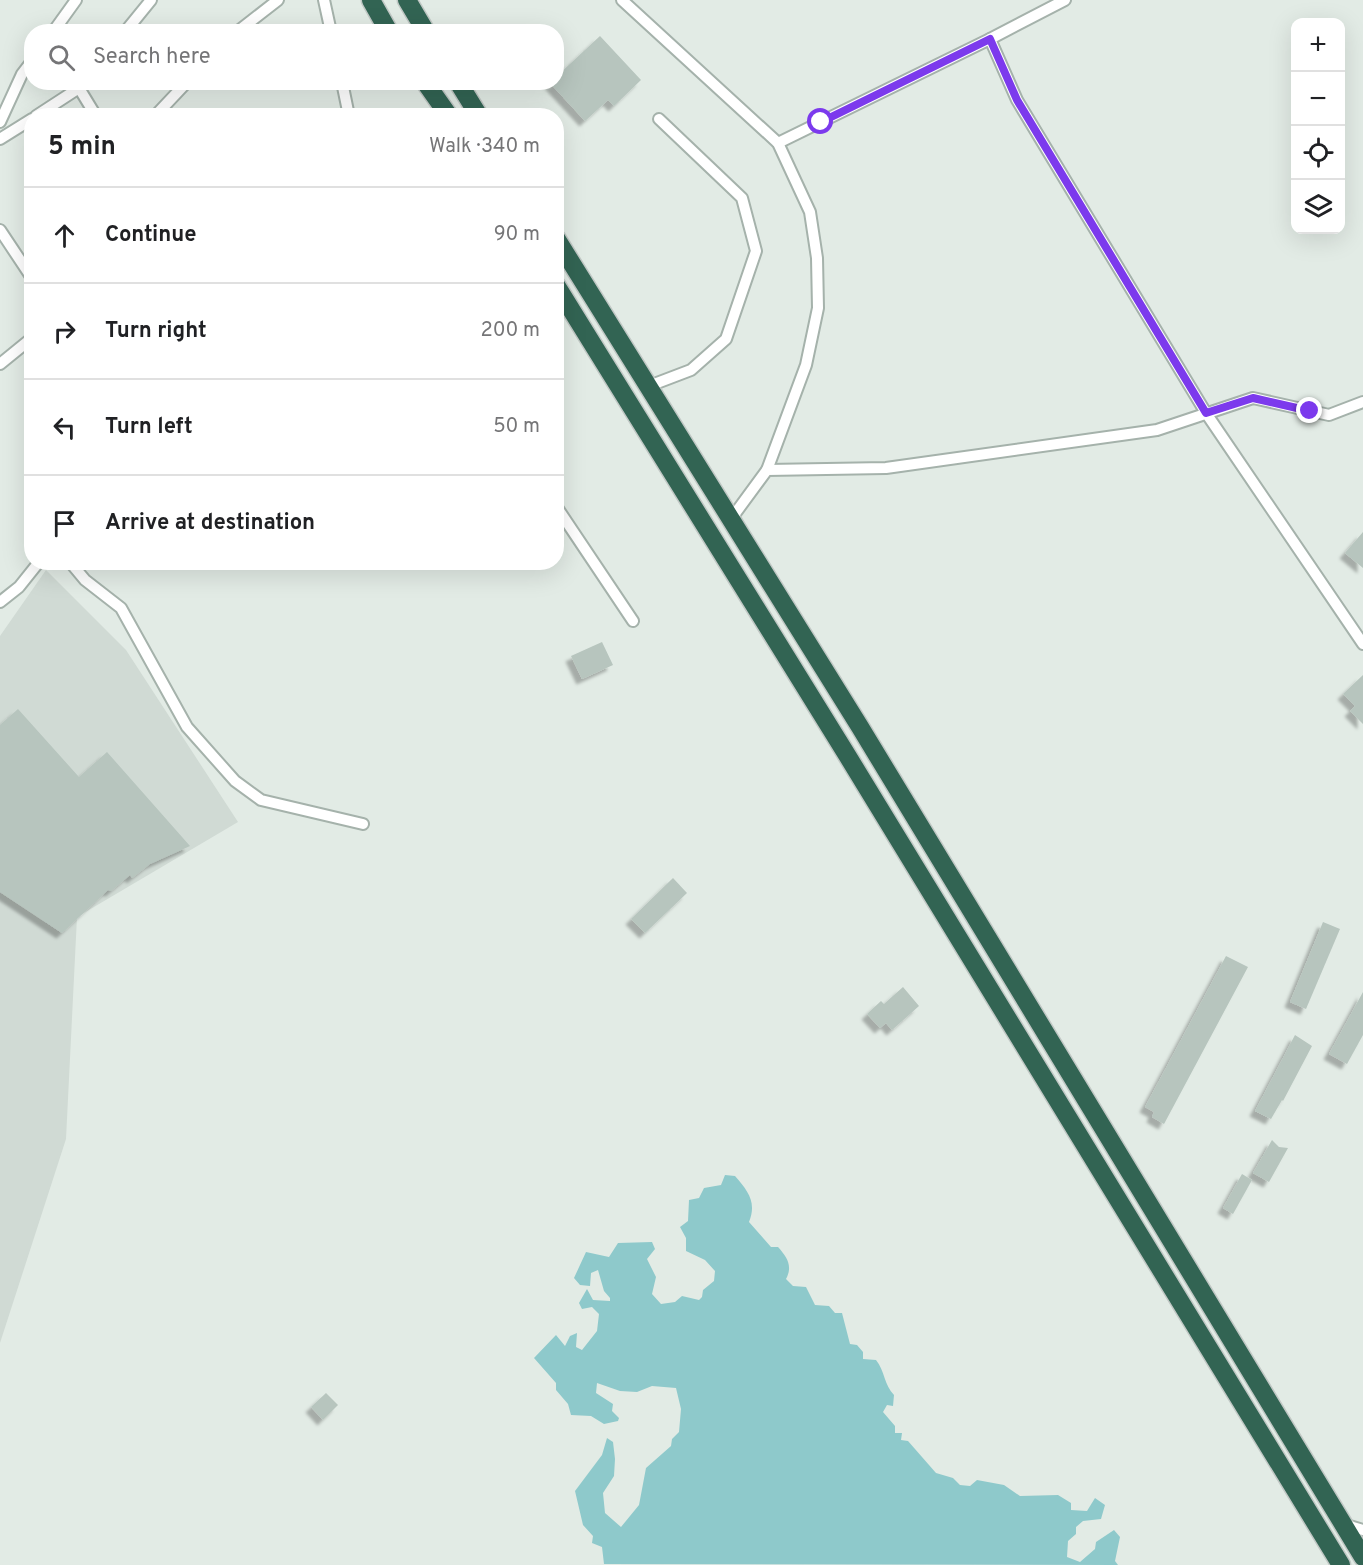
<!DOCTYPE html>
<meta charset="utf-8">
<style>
:root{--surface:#fff;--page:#f2f2f2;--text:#202124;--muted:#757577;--line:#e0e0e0}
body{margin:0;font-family:Overpass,sans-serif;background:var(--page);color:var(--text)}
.controls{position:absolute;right:18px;top:18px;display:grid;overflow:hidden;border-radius:12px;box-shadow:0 6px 24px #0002}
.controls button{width:54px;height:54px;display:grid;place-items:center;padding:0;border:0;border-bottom:2px solid var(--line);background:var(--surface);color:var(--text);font:30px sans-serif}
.stop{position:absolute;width:18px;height:18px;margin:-14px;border:4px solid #7c3aed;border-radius:50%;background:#fff}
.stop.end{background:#7c3aed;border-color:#fff;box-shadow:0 2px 6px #0008}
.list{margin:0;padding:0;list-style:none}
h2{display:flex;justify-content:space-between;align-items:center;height:78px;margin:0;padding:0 24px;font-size:26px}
h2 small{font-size:20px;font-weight:400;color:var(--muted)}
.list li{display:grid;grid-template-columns:39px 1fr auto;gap:18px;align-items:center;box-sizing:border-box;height:96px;padding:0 24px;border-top:2px solid var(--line)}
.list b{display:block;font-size:22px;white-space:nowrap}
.list em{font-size:20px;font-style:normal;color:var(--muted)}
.icon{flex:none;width:33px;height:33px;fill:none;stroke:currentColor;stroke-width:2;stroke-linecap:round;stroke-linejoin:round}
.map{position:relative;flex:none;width:1363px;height:1565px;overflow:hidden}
.search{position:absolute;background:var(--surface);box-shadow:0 6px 24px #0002;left:24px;top:24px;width:540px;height:66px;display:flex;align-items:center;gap:15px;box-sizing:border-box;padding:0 21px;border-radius:24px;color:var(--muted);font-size:22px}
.panel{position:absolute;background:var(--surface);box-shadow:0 6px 24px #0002;left:24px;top:108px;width:540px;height:462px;border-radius:24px}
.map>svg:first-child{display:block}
</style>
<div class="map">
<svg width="1363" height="1565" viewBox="0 0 1363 1565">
<defs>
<filter id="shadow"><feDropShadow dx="-5.5" dy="5.5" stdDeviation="1.5" flood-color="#0004"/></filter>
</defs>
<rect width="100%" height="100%" fill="#e2ebe5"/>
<polygon fill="#d0dad4" points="46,570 126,650 238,822 77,917 66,1139 0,1343 0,636"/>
<path fill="#8ec9cb" d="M725,1175L735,1176C748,1191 757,1202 749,1222L771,1247H778C787,1257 793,1266 786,1279L793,1286L806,1287L815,1305L829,1306L835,1313H842L850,1344L857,1345L863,1352V1359L876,1360C885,1371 884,1385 894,1395L893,1406L887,1405L883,1412L895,1426V1433H902L901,1440L908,1441L936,1473L953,1478L960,1485L970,1486L977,1480L1004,1485L1020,1496L1058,1495L1071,1503V1510L1087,1511L1095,1498L1105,1505L1101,1519L1083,1521L1076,1527V1534L1068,1541L1067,1557L1080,1562L1095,1549L1096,1542L1114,1530L1120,1537L1115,1561L1118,1565L604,1564L602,1547L592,1543L593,1536L583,1525L575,1491L602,1455L607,1438L613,1442L615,1459L614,1476L603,1493L605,1513L621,1527L639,1505L646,1468L671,1446L672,1439L679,1432L681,1409L676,1388L652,1386L637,1392L620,1391L597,1383L596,1393L613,1404L612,1411L619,1418L618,1421L604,1424L591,1416L571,1415L568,1404L556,1390V1383L534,1358L556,1335L565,1346L570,1336L577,1333L576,1347L582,1350L597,1331L599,1314L592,1307L582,1309L579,1303L587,1289L593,1300L610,1301V1298L604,1291L598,1270L591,1273L590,1286L580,1285L574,1278L586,1252L609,1257L618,1243L652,1242L655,1249L647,1259L656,1277L652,1294L661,1304L675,1302L682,1296L699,1300L702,1297L703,1290L714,1281L715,1271L705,1260L686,1251V1238L680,1227L688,1221L689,1200L699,1198L704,1188L721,1185Z"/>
<g fill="#b7c5be" filter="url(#shadow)">
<polygon points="600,36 641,80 614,106 608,100 585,121 550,83 556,82 556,77"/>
<polygon points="1363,532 1363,568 1345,553"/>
<polygon points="602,642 613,665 582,679 571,656"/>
<polygon points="1363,675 1363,724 1350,711 1355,706 1343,694"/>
<polygon points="18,709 79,777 107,752 190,846 150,864 132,878 130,875 111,891 108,890 62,933 0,892 0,725"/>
<polygon points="673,878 687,893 645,933 631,919"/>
<polygon points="1323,922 1340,929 1306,1009 1290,1002"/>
<polygon points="1226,956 1248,967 1164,1124 1152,1117 1154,1112 1145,1107"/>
<polygon points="903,987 919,1006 892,1030 886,1023 880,1028 867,1014 881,1001 884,1004"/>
<polygon points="1363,992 1363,1035 1347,1064 1329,1054"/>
<polygon points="1295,1035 1312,1046 1283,1101 1282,1100 1271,1119 1255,1111"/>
<polygon points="1272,1140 1279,1147 1288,1148 1269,1182 1253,1173"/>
<polygon points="1242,1174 1252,1180 1233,1214 1223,1208"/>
<polygon points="326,1393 338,1405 323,1420 311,1407"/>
</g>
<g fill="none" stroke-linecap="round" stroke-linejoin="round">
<g stroke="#a5b2ab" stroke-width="14">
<g id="street">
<polyline points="324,0 331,32"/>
<polyline points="622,0 778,143 810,212 817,258 818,308 806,365 767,470"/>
<polyline points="53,32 76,0"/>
<polyline points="125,32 151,0"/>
<polyline points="237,32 278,0"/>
<polyline points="990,39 1065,0"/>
<polyline points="342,82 349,116"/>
<polyline points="83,83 79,88 96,116"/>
<polyline points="36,116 79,88"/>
<polyline points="155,116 187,82"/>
<polyline points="0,122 22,74 32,61"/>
<polyline points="0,139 32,119"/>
<polyline points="778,143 990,39 1017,100 1206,413 1363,644"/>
<polyline points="0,230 32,278"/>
<polyline points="0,364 32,338"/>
<polyline points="649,386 691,370 726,339 756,251 742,198 659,119"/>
<polyline points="556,506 633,621"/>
<polyline points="731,519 767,470 886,468 1157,430 1253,398 1329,415 1363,402"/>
<polyline points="70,562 85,580 121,608 187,727 235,781 261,800 363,824"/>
<polyline points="0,602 19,587 39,562"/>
<polyline points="1343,1524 1363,1530"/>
</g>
</g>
<g stroke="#c1c8c5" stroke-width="21">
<g id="highway">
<polyline points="371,0 389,32"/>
<polyline points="407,0 426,32"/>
<polyline points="425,82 449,116"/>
<polyline points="458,82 479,116"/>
<polyline points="556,238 860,727 1363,1557"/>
<polyline points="556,285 847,755 1341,1565"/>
</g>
</g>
<use href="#street" stroke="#fff" stroke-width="10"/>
<use href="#highway" stroke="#326453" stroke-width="18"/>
</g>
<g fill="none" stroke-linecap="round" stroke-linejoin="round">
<polyline stroke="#7c3aed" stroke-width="8" points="821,122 990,39 1017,100 1206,413 1253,398 1310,411"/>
</g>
</svg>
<div class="controls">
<button>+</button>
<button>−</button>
<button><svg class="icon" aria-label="locate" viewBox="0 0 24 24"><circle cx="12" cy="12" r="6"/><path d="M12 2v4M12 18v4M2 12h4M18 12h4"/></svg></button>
<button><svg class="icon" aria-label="layers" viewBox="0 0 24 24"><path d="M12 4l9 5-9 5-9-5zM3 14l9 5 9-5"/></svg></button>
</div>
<div class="stop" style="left:821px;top:122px"></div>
<div class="stop end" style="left:1310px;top:411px"></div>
<div class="search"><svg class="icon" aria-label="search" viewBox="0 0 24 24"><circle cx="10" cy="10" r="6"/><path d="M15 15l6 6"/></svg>Search here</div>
<section class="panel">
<h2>5 min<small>Walk · 340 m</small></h2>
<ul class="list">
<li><svg class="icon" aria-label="ahead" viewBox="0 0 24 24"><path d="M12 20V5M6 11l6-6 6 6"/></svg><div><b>Continue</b></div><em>90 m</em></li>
<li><svg class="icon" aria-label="right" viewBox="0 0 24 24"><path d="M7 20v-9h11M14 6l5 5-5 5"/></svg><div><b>Turn right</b></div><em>200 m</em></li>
<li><svg class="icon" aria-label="left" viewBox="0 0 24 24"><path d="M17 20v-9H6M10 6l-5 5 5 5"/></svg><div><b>Turn left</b></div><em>50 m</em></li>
<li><svg class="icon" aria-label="arrive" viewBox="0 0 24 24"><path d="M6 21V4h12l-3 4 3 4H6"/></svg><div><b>Arrive at destination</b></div></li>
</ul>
</section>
</div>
